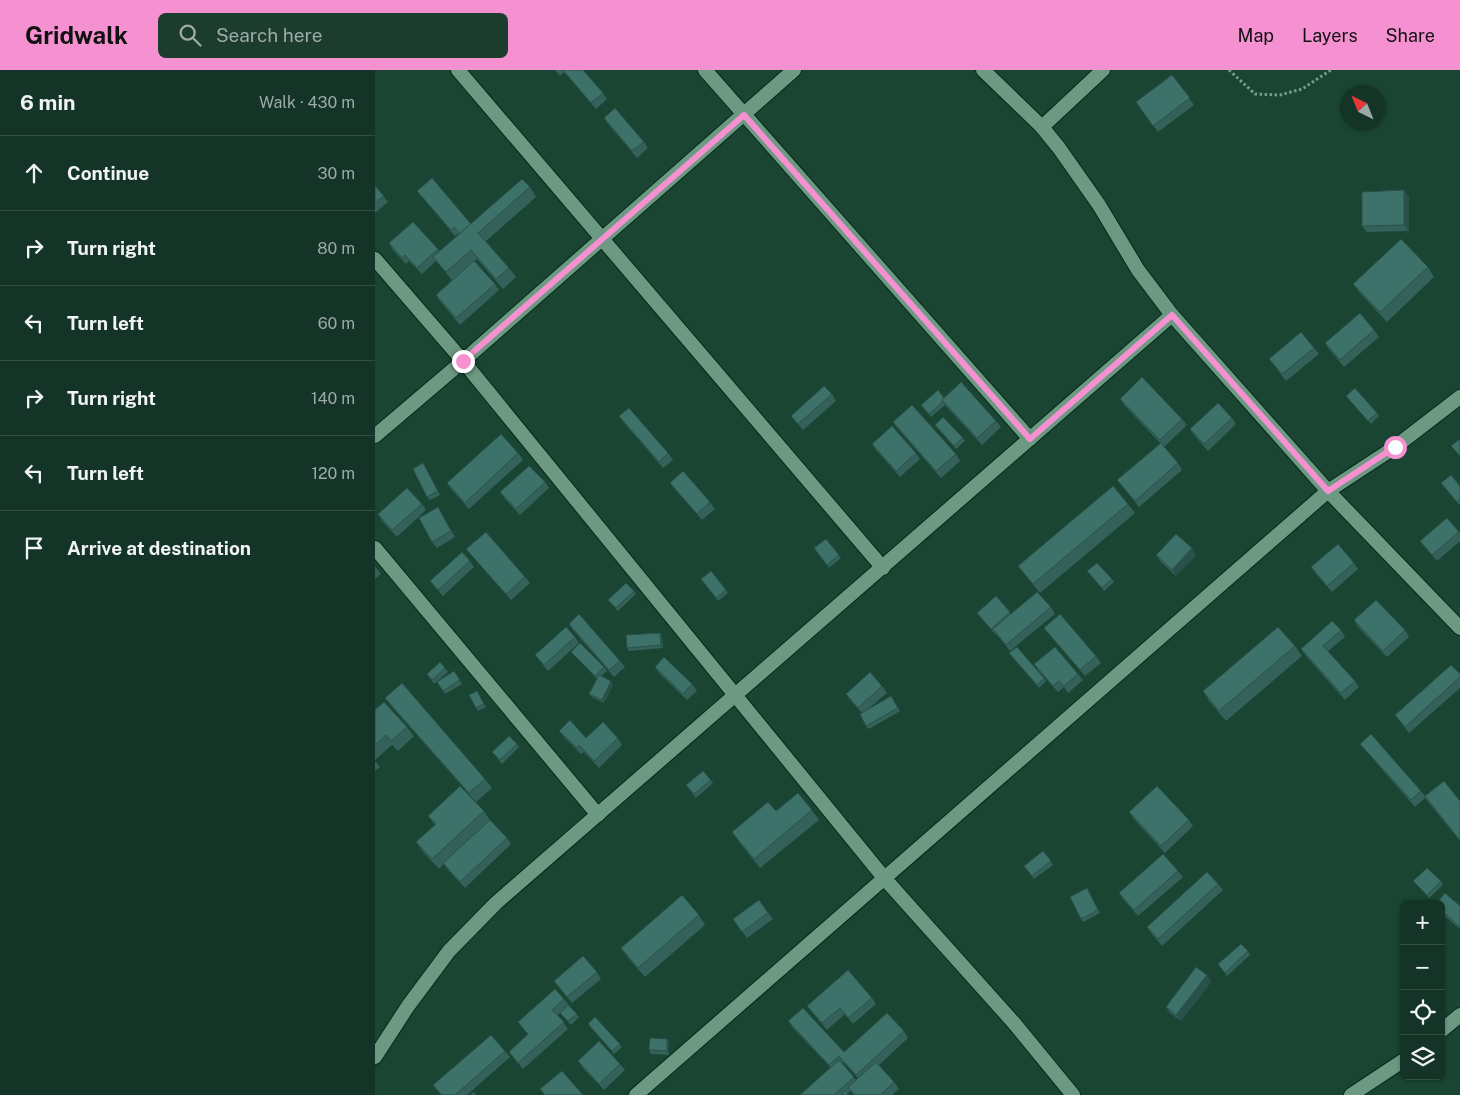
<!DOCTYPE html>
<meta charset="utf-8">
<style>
:root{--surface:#133426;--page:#1c3c2e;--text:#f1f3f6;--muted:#9daaa7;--line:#324f43;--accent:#f590d1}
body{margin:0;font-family:"Public Sans",sans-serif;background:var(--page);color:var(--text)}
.controls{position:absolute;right:15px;bottom:15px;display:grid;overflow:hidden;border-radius:8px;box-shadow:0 1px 4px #0004}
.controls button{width:45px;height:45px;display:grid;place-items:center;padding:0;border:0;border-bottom:1px solid var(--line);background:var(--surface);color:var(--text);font:25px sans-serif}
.compass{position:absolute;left:965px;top:15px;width:45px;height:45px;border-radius:50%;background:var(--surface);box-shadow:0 1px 4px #0004;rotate:317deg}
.stop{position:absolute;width:15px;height:15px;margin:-11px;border:4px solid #f590d1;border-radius:50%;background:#fff}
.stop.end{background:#f590d1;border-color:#fff;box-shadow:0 1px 5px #0008}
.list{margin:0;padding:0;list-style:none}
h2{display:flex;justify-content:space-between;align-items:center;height:65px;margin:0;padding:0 20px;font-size:21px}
h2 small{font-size:16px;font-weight:400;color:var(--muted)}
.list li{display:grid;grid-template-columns:32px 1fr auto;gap:15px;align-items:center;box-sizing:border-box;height:75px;padding:0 20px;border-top:1px solid var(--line)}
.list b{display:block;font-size:19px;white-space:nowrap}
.list em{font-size:16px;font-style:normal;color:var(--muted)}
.icon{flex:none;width:28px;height:28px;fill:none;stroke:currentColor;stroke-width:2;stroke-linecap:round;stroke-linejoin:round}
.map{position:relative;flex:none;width:1085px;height:1025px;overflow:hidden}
header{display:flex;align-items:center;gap:30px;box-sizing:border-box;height:70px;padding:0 25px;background:var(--accent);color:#111}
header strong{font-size:24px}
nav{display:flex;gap:28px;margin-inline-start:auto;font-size:18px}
.search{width:350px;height:45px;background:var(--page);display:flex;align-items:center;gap:12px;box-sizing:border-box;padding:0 18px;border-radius:8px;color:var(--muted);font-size:19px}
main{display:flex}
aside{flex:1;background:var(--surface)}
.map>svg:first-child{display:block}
</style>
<header>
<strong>Gridwalk</strong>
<div class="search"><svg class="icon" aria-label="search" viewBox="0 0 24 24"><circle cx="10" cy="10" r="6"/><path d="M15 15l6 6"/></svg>Search here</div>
<nav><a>Map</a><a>Layers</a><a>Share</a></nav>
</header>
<main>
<aside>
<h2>6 min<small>Walk · 430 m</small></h2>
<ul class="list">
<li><svg class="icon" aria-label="ahead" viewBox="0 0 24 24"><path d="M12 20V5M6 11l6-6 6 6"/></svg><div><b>Continue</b></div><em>30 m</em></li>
<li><svg class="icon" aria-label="right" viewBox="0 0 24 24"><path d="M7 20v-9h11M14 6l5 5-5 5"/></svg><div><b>Turn right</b></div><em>80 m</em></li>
<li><svg class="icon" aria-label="left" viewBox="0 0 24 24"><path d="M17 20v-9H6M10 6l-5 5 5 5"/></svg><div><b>Turn left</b></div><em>60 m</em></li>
<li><svg class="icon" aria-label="right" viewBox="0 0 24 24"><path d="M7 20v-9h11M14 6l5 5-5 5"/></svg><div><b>Turn right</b></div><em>140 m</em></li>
<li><svg class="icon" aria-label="left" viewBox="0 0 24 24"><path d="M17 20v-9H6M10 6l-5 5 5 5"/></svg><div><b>Turn left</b></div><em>120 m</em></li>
<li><svg class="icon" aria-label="arrive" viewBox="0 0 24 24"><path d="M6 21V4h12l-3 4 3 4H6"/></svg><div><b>Arrive at destination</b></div></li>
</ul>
</aside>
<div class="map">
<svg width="1085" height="1025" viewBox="0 0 1085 1025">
<rect width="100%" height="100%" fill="#194532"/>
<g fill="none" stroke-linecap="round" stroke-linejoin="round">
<g stroke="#07291b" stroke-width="16">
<g id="minor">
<polyline points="83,0 508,498"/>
<polyline points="330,0 655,369"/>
<polyline points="608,0 667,57 684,78 724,135 763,200 797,245 953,421 1085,558"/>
<polyline points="667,57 728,0"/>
<polyline points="0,189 88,291 510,809 639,953 698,1025"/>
<polyline points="0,366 88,291 419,0"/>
<polyline points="0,478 223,745"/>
<polyline points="1066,961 1085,945"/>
<polyline points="0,987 33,936 74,881 121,833 797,245"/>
<polyline points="261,1025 953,421 1020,377 1085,327"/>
<polyline points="976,1025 1029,990"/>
</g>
</g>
<polyline stroke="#799b8b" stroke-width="3" stroke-dasharray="2.5 2.5" stroke-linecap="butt" points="854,0 880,24 905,25 927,19 956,0"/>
<use href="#minor" stroke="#6c9982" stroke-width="14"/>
</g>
<g fill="#34625a" fill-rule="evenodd">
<polygon points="180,0 208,0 228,23 232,29 221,39 189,2 185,6"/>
<polygon points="797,5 819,35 783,62 761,32"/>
<polygon points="229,48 269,72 273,78 262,88 233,54"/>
<polygon points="0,116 13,132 0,143"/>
<polygon points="155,117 161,127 111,171 134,198 141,207 128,219 102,189 100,191 120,214 124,220 85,255 65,231 61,225 77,210 61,191 47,204 34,191 31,194 18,180 14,173 63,179 65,182 84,165 83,164 80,166 42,121 96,154"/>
<polygon points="1029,120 1034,127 1034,161 992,162 987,156"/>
<polygon points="1053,197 1059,207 1012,252 985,223 978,214"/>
<polygon points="999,260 1004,267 969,297 954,279 950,273"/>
<polygon points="939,278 944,284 911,311 894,289"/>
<polygon points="457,324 461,331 428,360 416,346"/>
<polygon points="971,326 1002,343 1004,346 996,354"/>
<polygon points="569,328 621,351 626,357 607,375 570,335 556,347 546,335"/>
<polygon points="745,329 807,349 812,355 789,377 749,335"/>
<polygon points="244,346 293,383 298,390 288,398 249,353"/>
<polygon points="857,348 861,354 833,381 819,365 815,359"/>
<polygon points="518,352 581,384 585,391 566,408 523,359"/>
<polygon points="560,355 588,368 590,371 581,379"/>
<polygon points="497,374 541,383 545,389 525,407 501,380"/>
<polygon points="143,383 148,390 94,439 76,419 72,413"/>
<polygon points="48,393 65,425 55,430 52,427"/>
<polygon points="803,393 807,400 764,437 742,410"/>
<polygon points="170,412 174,418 145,445 130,429 125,422"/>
<polygon points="295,413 335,432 340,439 327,450 300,419"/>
<polygon points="1066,413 1085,416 1085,434 1084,435"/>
<polygon points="47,434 51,440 22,467 7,451 3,444"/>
<polygon points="753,434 760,443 665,523 650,505 643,496"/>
<polygon points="67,444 80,467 62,478 57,472"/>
<polygon points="1072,448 1085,463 1085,471 1062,491 1045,471"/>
<polygon points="451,469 466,488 454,498 439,478"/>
<polygon points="91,479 150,507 155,513 136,530 96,485"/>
<polygon points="781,485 821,485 801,506 786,492"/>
<polygon points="95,491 99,497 68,526 55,511"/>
<polygon points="979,493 983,499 957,522 941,504 936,497"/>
<polygon points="0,496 6,504 0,509"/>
<polygon points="336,501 353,523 343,531 326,509"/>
<polygon points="715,504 737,509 739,512 729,521"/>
<polygon points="259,521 261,524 243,541 233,530"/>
<polygon points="621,526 636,544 676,537 680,544 635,581 622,565 621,565 607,549 602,543"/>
<polygon points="979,550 1030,560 1034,567 1012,587 983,557"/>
<polygon points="194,554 245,591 250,597 239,607 198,560"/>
<polygon points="669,558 721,586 726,593 710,606 674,564"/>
<polygon points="966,560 970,567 953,581 980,611 984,617 970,630 931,586 926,579"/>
<polygon points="285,563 287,566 288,578 254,581 252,578"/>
<polygon points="200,567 204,573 173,601 160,585"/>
<polygon points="920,576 927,586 851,651 834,631 828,621"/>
<polygon points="196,582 229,597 232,601 226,606 236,611 238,615 229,633 217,627 214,624 222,609"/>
<polygon points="634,583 669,608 671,611 664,618"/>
<polygon points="659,594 703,604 708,610 693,623 689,617 683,622 664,601"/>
<polygon points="280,597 317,614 322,621 312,630 284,603"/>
<polygon points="70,598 73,602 59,614 52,604"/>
<polygon points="79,601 87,614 70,624 62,612"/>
<polygon points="1085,604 1085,618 1034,663 1020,645"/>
<polygon points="507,616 512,623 492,640 518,629 525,641 494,659 491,656 487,643 475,630 471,624"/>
<polygon points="102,621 111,637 103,641 101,638"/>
<polygon points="10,628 110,709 117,718 101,732 17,637"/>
<polygon points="0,640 32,657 39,666 23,681 17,675 0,690"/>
<polygon points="184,661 211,668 243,668 247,675 224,698 209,682 206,684 189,667"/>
<polygon points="142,674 144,677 127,694 117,682"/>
<polygon points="985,674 1046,721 1050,726 1085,731 1085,771 1050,728 1040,737 990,680"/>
<polygon points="0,691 5,697 0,701"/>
<polygon points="328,701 338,713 321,728 311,715"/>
<polygon points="437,740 444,750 385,798 364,772 357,762 401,741"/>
<polygon points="109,741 115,750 132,768 136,774 90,818 73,800 69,794 64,799 48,782 41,772 60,755 53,746"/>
<polygon points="754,742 814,750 818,756 790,783 759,749"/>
<polygon points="668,781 678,795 659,809 649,796"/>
<polygon points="803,801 808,807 763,846 748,829 744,823"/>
<polygon points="1038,811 1066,811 1068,815 1054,828"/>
<polygon points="843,814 848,820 787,876 776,863 772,857"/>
<polygon points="712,818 725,843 708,852 706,849"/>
<polygon points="384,830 398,849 372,868 358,849"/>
<polygon points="1066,834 1085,836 1085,859 1066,843"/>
<polygon points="324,845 330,855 270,907 253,888 246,878"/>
<polygon points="873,881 875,885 852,906 843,894"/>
<polygon points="222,902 226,909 197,933 179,911"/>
<polygon points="832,905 836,912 806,951 795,943 791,937"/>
<polygon points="497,928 501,934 478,954 470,944 452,960 432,936"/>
<polygon points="189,929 204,947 196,955 185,943 183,945 193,959 148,999 134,982 153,965 143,952"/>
<path d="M413,951L469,982L529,961L533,968L504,995L519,1012L524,1019L517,1025H479L475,1021L473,1023L474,1025H425L456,998L418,958ZM468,992L483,1008L481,1010L467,993Z"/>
<polygon points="213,954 245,974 247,977 239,984"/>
<polygon points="292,969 294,973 294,985 276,984 274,980"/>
<polygon points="130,981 135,987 92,1025 66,1025 58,1015"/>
<polygon points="203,991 245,994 250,1000 229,1020 208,998"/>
</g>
<g fill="#2a504a">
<polygon points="1029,120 1034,127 1034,161 1029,155"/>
<polygon points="817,478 821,485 801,506 797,500"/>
<polygon points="285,563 287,566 288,578 286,575"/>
<polygon points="236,611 238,615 229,633 227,630"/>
<polygon points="832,905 836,912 806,951 801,945"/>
<polygon points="292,969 294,973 294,985 292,981"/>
</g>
<g fill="#3c7269" stroke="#2a504a">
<polygon points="188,0 208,0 228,23 216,33"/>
<polygon points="797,5 815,28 778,56 761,32"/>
<polygon points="240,38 269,72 257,81 229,48"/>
<polygon points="57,108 96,154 85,164 79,157 76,160 42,121"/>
<polygon points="147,109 155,117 103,163 134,198 121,209 96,180 71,202 58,187"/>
<polygon points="0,116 9,126 0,133"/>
<polygon points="1029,120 1029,155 987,156 987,122"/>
<polygon points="38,152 63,179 42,198 30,185 27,188 14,173"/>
<polygon points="1026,169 1053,197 1005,242 978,214"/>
<polygon points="99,191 120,214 81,248 61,225"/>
<polygon points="985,243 999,260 965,290 950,273"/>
<polygon points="926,262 939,278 907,304 894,289"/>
<polygon points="767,307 807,349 785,370 745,329"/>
<polygon points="586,312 621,351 602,368 567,330"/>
<polygon points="449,316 457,324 423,354 416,346"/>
<polygon points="980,318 1002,343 993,351 971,326"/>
<polygon points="563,320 569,328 567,330 568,332 554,344 546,335"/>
<polygon points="843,333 857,348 829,374 815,359"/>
<polygon points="537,335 581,384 561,401 518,352"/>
<polygon points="254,338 293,383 284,392 244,346"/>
<polygon points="568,347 588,368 579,376 560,355"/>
<polygon points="517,356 541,383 521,401 497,374"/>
<polygon points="126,364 143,383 90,433 72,413"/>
<polygon points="1085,369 1085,386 1076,376"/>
<polygon points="786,373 803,393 760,431 742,410"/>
<polygon points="48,393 63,421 52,427 38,399"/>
<polygon points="154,396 170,412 141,439 125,422"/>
<polygon points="308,401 335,432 322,444 295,413"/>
<polygon points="1076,405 1085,416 1085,429 1082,432 1066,413"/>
<polygon points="738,416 753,434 658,514 643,496"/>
<polygon points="32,418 47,434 17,460 3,444"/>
<polygon points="63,437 76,461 57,472 44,448"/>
<polygon points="1072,448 1084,462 1057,485 1045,471"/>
<polygon points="111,462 150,507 131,524 91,479"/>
<polygon points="801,464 817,478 797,500 781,485"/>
<polygon points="451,469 464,485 452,495 439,478"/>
<polygon points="963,474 979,493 952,516 936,497"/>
<polygon points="87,482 95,491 63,520 55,511"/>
<polygon points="722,493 737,509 727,518 712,501"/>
<polygon points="336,501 351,520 341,528 326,509"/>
<polygon points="251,513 259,521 241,538 233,530"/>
<polygon points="662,522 676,537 631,575 618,559"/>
<polygon points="621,526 635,542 616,559 602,543"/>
<polygon points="1001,530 1030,560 1008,581 979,550"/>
<polygon points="204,544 245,591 234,600 194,554"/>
<polygon points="685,544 721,586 705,600 669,558"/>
<polygon points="957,551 966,560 948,576 980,611 966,623 926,579"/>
<polygon points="191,557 200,567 169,595 160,585"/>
<polygon points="903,557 920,576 844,641 828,621"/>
<polygon points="285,563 286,575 252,578 251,565"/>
<polygon points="205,573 229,597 220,606 196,582"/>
<polygon points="642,577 669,608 662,615 634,583"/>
<polygon points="680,577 703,604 689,616 684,611 678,616 659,594"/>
<polygon points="289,587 317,614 308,624 280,597"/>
<polygon points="65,592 70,598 57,610 52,604"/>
<polygon points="1076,595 1085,604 1085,607 1030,657 1020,645"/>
<polygon points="79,601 85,610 68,621 62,612"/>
<polygon points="495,602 507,616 483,638 471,624"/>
<polygon points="224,605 236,611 227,630 214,624"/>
<polygon points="27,613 110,709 94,723 10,628"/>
<polygon points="102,621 109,634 101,638 94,625"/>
<polygon points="516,626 523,638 491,656 485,644"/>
<polygon points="9,632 32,657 16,671 11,665 0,675 0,640"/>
<polygon points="195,650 211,668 228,652 243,668 219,691 204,675 202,678 184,661"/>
<polygon points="996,664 1046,721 1036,730 985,674"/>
<polygon points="134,666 142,674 125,690 117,682"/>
<polygon points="328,701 336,710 319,724 311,715"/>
<polygon points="1069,711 1085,731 1085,768 1084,769 1050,726"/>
<polygon points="85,716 109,741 57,789 41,772 61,754 53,746"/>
<polygon points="782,716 814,750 786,776 754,742"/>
<polygon points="423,723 437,740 379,789 357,762 393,732 401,741"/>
<polygon points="115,750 132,768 85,812 68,793"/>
<polygon points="668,781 676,791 657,806 649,796"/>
<polygon points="788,784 803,801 759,840 744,823"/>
<polygon points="1052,798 1066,811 1052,825 1038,811"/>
<polygon points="832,802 843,814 783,869 772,857"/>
<polygon points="712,818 723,840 706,849 695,827"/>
<polygon points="1070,823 1085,836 1085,857 1066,840 1066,834 1061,834"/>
<polygon points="307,825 324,845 263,898 246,878"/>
<polygon points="384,830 393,843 367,862 358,849"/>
<polygon points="866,874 873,881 850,903 843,894"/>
<polygon points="208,886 222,902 192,927 179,911"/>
<polygon points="821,897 832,905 801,945 791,937"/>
<polygon points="473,900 497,928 473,948 465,938 447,953 432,936"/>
<polygon points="180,919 189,929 177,940 189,952 143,993 134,982 153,964 143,952"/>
<polygon points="193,935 202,944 193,951 185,943"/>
<polygon points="428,938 469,982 512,943 529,961 481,1005 464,986 454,995 413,951"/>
<polygon points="220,947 245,974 237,981 213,954"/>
<polygon points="116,965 130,981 80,1025 67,1025 58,1015"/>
<polygon points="275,968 292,969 292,981 274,980"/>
<polygon points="224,971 245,994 224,1014 203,991"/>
<polygon points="464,990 479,1007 459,1025 425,1025"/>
<polygon points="501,992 519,1012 505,1025 480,1025 473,1017"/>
<polygon points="187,1001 208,1025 170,1025 165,1019"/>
<polygon points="470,1021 474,1025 466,1025"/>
<polygon points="99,1022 101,1025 95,1025"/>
</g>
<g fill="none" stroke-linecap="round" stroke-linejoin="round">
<polyline stroke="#f590d1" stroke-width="6" points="88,291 369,45 655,369 797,245 953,421 1020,377"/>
</g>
</svg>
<div class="controls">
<button>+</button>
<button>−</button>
<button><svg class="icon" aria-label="locate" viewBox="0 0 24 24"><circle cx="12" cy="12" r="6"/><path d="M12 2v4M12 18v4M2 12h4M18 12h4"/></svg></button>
<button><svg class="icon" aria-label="layers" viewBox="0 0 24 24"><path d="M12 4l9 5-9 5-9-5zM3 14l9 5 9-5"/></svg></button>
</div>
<svg class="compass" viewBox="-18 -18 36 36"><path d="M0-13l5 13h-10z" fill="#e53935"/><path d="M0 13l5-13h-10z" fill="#9daaa7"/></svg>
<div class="stop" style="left:1020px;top:377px"></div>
<div class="stop end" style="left:88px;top:291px"></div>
</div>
</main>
